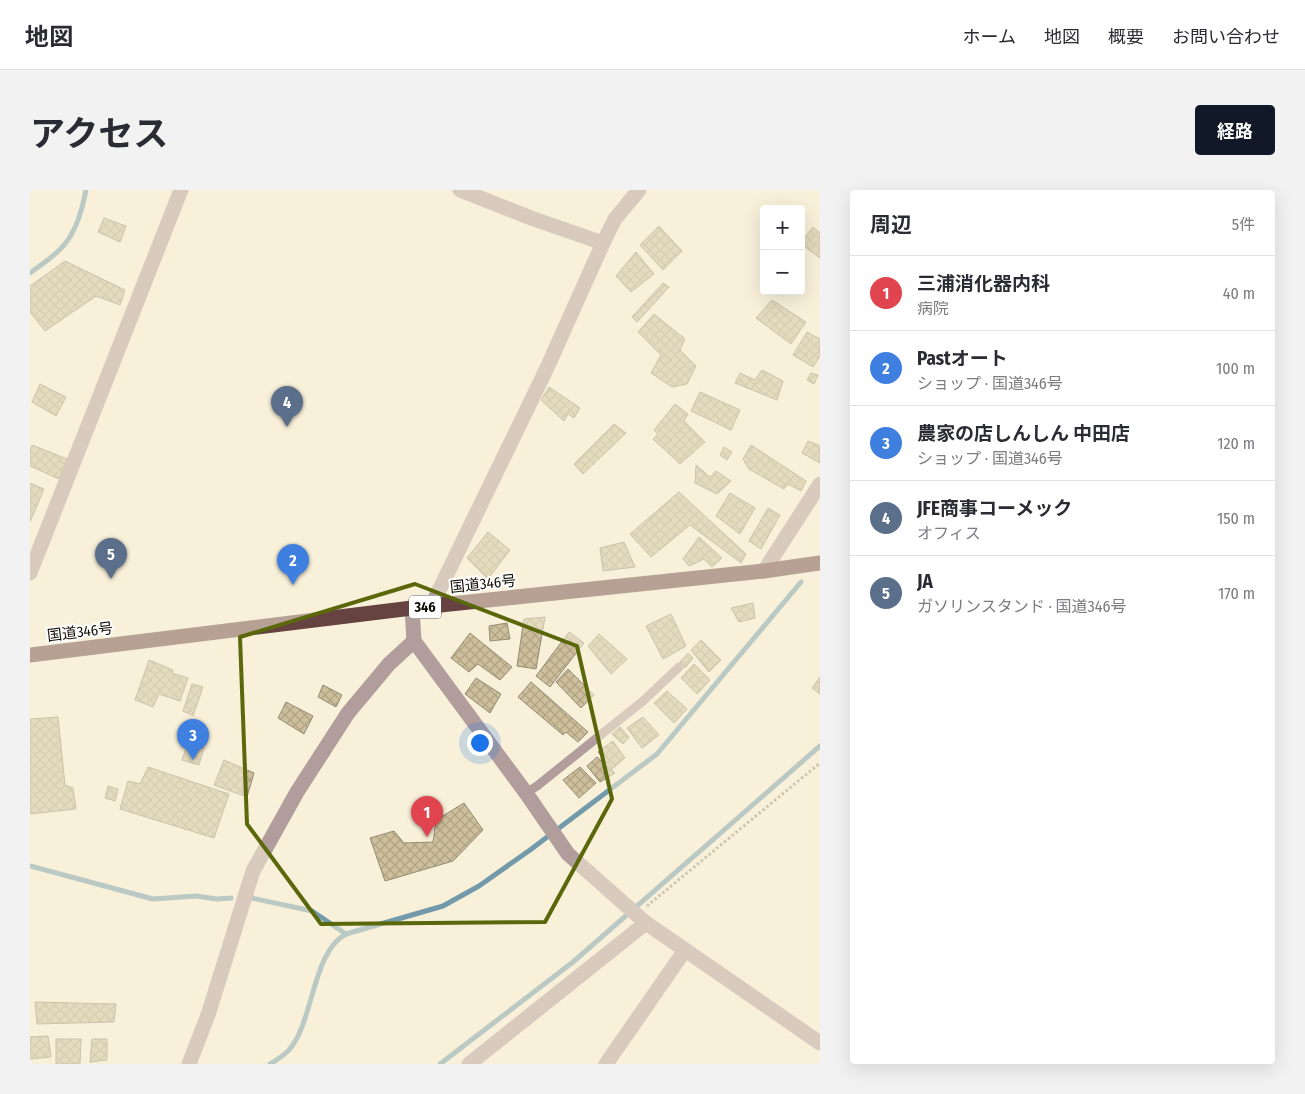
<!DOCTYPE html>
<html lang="ja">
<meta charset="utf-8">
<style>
:root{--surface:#fff;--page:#f2f2f3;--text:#2b2b33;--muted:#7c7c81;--line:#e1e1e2;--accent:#111827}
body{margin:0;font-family:"Fira Sans Condensed","Noto Sans JP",sans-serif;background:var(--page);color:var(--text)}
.controls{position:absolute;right:15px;top:15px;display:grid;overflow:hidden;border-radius:5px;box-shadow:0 5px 20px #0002}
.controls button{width:45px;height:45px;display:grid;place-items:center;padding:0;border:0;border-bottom:1px solid var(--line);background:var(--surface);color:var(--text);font:25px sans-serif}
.you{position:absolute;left:449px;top:552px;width:18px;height:18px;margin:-12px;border:4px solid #fff;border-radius:50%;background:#1a73e8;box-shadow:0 0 0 8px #1a73e833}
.badge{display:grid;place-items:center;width:32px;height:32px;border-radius:50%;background:var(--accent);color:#fff;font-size:16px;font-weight:700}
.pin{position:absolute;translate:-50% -41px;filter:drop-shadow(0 1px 2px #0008)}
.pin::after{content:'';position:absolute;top:26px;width:18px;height:15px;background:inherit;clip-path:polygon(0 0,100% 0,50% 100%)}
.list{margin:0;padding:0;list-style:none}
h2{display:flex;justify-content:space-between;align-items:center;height:65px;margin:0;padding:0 20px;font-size:21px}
h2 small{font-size:16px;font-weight:400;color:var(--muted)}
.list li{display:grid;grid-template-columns:32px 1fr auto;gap:15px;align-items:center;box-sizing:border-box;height:75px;padding:0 20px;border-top:1px solid var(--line)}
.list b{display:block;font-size:19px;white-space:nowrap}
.list p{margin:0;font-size:16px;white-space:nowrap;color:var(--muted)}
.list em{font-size:16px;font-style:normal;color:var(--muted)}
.map{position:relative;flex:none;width:790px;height:874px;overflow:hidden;border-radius:5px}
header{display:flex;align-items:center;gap:30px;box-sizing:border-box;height:70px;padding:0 25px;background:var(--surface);border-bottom:1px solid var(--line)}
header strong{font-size:24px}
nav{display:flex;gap:28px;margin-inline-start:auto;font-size:18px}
.intro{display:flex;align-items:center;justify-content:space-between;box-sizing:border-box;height:120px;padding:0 30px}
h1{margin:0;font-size:35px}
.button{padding:12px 22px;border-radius:5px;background:var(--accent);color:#fff;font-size:18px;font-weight:700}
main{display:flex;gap:30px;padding:0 30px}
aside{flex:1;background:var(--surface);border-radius:5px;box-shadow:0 5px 20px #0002}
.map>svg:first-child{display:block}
</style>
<header>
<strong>地図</strong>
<nav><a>ホーム</a><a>地図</a><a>概要</a><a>お問い合わせ</a></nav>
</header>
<div class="intro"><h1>アクセス</h1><a class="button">経路</a></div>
<main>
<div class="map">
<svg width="790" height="874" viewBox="0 0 790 874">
<defs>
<pattern id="building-cross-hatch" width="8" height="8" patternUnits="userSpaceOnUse" patternTransform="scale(1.25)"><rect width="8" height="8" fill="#cdbf9b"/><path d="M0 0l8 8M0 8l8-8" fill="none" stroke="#afa384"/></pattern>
</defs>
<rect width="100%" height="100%" fill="#f8f0d9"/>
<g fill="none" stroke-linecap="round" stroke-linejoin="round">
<g stroke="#729aab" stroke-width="5">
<path d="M0,83C12,74 25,66 34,55C46,42 53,17 56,0"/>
<polyline points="0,676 123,709 166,706 187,709 201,708"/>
<polyline points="222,708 282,721 316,744"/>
<path d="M240,874C247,870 253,866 259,860C284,831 282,762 316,744L413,716L449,696L500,660L627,564L771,392"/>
<polyline points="410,874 543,772 790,556"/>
</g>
</g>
<g fill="url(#building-cross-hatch)" stroke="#948c77">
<polygon points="74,28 96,36 90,52 68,42"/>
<polygon points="629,36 652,61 633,80 610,55"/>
<polygon points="783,37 790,43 790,68 771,54 771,52"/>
<polygon points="606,62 624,84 601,102 586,86"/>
<polygon points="35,71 95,100 90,115 66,106 15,141 0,122 0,96"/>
<polygon points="633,93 639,97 607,132 602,127"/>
<polygon points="742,110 776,132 761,154 726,128"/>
<polygon points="624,124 655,149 650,160 666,176 657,194 642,197 621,183 631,165 608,142"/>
<polygon points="777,142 790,149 790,166 783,177 763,165"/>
<polygon points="732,180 753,191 747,210 705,193 710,183 725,190"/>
<polygon points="781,183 788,185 784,194 777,190"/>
<polygon points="10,194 36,207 26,226 2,212"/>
<polygon points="519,197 550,218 544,228 538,224 534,231 511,210"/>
<polygon points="670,202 710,220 701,240 661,221"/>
<polygon points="645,214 658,224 654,231 675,252 650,274 623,249 628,244 624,240"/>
<polygon points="584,234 596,243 553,284 544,274"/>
<polygon points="778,251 790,256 790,273 772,263"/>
<polygon points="2,255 37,269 29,289 0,276 0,262"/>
<polygon points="721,255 776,291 771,301 758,294 754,299 719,279 713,269"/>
<polygon points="694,257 702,262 697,270 690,265"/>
<polygon points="666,275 680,287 686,281 701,291 687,304 665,293"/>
<polygon points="0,293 14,299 0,332"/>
<polygon points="649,302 716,364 711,373 660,335 621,367 600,344"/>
<polygon points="700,303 725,318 710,344 686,326"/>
<polygon points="738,318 750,325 731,359 719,351"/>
<polygon points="458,342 480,360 458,389 437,368"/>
<polygon points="669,347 692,368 682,377 674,369 659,376 653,369"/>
<polygon points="594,352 605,377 573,381 570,358"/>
<polygon points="723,413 725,428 709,432 701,418"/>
<polygon points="641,424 656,456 633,469 616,436"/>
<polygon points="515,427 506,479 487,476 494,429"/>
<polygon points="477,433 480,449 460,451 459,436"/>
<polygon points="539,442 554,453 520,497 506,486"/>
<polygon points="440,443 482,477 470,490 448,474 439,482 421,468"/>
<polygon points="569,444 597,469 581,484 558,456"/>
<polygon points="671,450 691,470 679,482 661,460"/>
<polygon points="658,463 663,468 655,478 650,472"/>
<polygon points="119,470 143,480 142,483 158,488 150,511 129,504 123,517 105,510"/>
<polygon points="664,474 680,490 667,504 651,488"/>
<polygon points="538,479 564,505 551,518 526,492"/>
<polygon points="790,487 790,504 782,498"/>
<polygon points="446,488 471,504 460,523 435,504"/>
<polygon points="501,492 558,542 548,552 536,542 533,545 488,507"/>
<polygon points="162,494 173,497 163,526 153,521"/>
<polygon points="293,495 312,505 306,517 288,507"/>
<polygon points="637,501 657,519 644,533 624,513"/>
<polygon points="256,512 283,526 274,544 248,528"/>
<polygon points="28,527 35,595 43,598 46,619 0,624 0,529"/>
<polygon points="613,527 629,545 612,558 597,538"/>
<polygon points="590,537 599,547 593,554 582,544"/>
<polygon points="583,551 595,568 582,579 568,562"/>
<polygon points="158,552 174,558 169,575 152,570"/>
<polygon points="567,567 585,583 570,592 557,576"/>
<polygon points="194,570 224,583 217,607 184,595"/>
<polygon points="118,577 199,604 184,648 90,619 98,591 110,594"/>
<polygon points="550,577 566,593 549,608 533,590"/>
<polygon points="78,596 88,599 85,611 75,608"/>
<polygon points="434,613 453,640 423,671 355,691 340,648 364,641 374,653 403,652 406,630"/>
<polygon points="5,812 86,814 84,832 7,834"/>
<polygon points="18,846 21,867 0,869 0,847"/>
<polygon points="26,849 51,849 50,874 26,874"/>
<polygon points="62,849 77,849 77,870 60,872"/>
</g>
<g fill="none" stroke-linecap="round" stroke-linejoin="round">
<polyline stroke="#979181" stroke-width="3" stroke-dasharray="2.5 2.5" stroke-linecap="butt" points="617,716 790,573"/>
<polyline stroke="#b19d9c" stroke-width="9" points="496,603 507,596 613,511 649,477"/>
<g stroke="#b19d9c" stroke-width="15">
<polyline points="430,0 501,28 573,53"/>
<polyline points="734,381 790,294"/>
<polyline points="0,383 151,0"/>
<polyline points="401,417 516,180 573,53 585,29 609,0"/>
<polyline points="382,418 384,451 496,603 538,664 616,733 790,853"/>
<polyline points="159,874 178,825 223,681 267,602 318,523 359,474 384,451"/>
<polyline points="439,874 616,733"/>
<polyline points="576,874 655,760"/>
</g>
<polyline stroke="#664241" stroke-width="15" points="0,465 382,418 734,381 790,373"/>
</g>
<path d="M0 0H790V874H0ZM385,394L547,456L582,609L515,732L291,734L217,634L210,447Z" fill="#f8f0d9" fill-opacity=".55" fill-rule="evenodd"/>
<path fill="none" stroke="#5b670b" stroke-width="4" stroke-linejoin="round" d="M385,394L547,456L582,609L515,732L291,734L217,634L210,447Z"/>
<g text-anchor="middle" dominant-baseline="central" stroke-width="4" stroke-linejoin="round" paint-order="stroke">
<rect fill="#fff" stroke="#595752" stroke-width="1" x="379" y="405.5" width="32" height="23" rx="4"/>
<g font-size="14" font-weight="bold" fill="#120f08">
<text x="395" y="417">346</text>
</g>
<g font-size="15" fill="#120f08" stroke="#fff">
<text transform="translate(453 394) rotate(-6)">国道346号</text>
<text transform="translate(50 442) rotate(-7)">国道346号</text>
</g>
</g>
</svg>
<div class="controls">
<button>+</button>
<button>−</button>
</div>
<div class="you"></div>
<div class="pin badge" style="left:397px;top:647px;background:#e0444e">1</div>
<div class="pin badge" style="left:263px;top:395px;background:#3f7fe0">2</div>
<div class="pin badge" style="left:163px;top:570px;background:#3f7fe0">3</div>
<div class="pin badge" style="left:257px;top:237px;background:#5c6f8a">4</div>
<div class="pin badge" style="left:81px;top:389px;background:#5c6f8a">5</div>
</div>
<aside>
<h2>周辺<small>5件</small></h2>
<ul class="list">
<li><span class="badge" style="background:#e0444e">1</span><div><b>三浦消化器内科</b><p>病院</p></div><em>40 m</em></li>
<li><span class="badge" style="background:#3f7fe0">2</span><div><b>Pastオート</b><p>ショップ · 国道346号</p></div><em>100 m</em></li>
<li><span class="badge" style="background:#3f7fe0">3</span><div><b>農家の店しんしん 中田店</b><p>ショップ · 国道346号</p></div><em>120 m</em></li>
<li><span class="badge" style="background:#5c6f8a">4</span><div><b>JFE商事コーメック</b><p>オフィス</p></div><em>150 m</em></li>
<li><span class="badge" style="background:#5c6f8a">5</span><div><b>JA</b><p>ガソリンスタンド · 国道346号</p></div><em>170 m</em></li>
</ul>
</aside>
</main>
